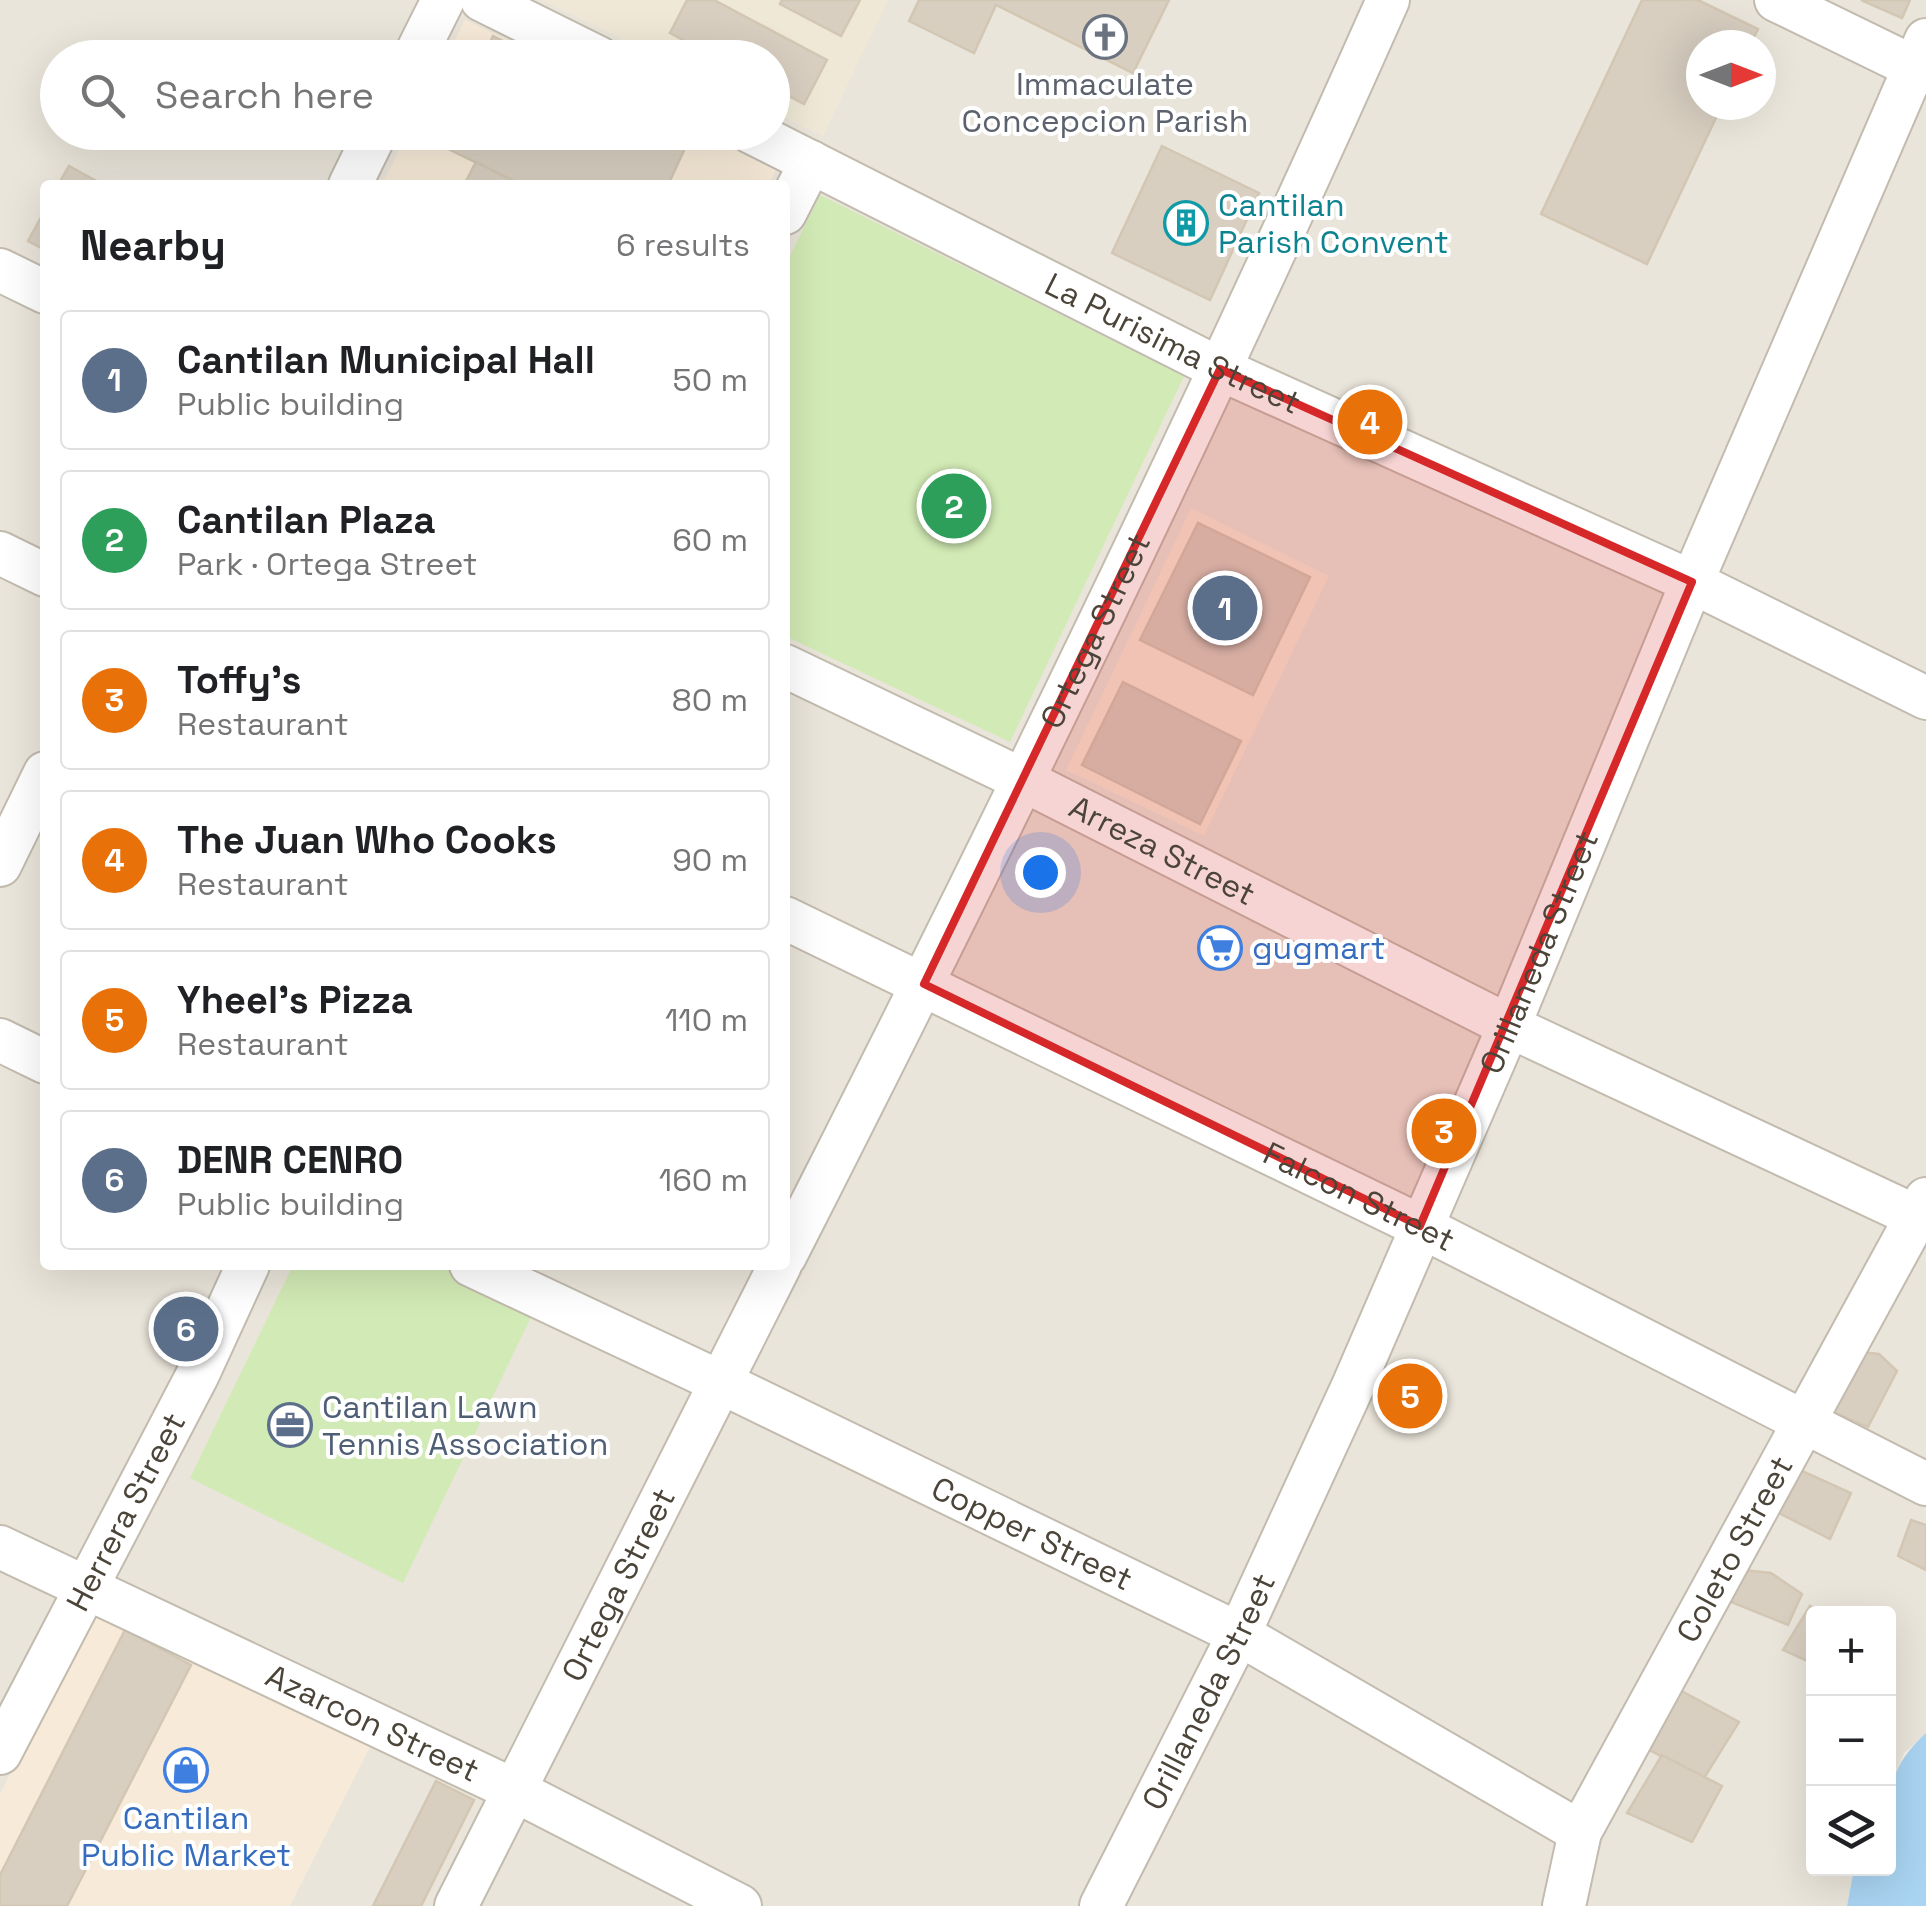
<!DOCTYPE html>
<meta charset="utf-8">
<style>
:root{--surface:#fff;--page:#f2f2f2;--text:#202124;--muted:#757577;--line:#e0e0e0;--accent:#111827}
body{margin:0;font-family:"Space Grotesk",sans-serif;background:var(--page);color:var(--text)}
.controls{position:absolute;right:30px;bottom:30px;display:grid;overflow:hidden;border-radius:10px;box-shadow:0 10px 40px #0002}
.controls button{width:90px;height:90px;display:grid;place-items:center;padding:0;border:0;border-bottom:2px solid var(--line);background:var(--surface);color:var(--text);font:50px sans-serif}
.compass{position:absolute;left:1686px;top:30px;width:90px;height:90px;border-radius:50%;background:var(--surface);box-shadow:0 10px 40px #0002;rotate:90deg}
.you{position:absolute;left:1040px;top:872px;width:35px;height:35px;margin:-25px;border:8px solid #fff;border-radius:50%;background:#1a73e8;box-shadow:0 0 0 15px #1a73e833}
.badge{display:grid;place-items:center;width:65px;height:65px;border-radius:50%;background:var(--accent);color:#fff;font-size:32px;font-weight:700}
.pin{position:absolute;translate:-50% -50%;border:5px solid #fff;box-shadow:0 2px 10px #0006}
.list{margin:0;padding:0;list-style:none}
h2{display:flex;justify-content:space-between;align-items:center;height:130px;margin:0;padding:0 40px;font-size:42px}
h2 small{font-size:32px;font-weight:400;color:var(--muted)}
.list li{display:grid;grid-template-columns:65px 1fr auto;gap:30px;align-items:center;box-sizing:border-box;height:140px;margin:0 20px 20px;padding:0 20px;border:2px solid var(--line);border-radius:10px}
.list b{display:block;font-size:38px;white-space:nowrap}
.list p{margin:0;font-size:32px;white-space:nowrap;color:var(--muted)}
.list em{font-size:32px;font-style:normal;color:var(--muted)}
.icon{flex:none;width:55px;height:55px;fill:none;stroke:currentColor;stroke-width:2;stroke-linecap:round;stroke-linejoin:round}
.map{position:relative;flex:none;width:1926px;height:1906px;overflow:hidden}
.search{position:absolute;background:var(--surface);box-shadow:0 10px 40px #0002;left:40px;top:40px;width:750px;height:110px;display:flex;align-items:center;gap:25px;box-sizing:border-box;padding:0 35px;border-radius:55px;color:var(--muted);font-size:38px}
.panel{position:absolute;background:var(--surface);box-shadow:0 10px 40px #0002;left:40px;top:180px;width:750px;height:1090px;border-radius:10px}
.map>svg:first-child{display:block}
</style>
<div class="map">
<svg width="1926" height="1906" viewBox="0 0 1926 1906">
<rect width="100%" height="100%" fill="#f6f3ec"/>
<path fill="#eae5da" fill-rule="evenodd" d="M0,0H1926V1733L1904,1753L1889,1789L1888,1614H1814V1868L1854,1869L1847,1906H0ZM1701,45H1761V105H1701ZM58,58H772V132H58ZM45,185H785V1265H45Z"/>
<g fill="#f7ead8">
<polygon points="465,20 544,57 446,58"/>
<polygon points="408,132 699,133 776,170 769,185 382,185"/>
<polygon points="1191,508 1329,576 1204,836 1066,770"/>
<polygon points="94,1611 371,1745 290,1906 0,1906 0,1794"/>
</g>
<polygon fill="#efe8d6" points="542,0 888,0 823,136 773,112 772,58 660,57"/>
<g fill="#d2eab5">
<polygon points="820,195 1184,376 1010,742 785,636 785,266"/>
<polygon points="293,1265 440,1265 534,1311 403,1583 190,1478"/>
</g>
<path fill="#a9d4f2" d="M1926,1733V1906H1847L1854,1869L1888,1868C1888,1810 1879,1776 1926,1733Z"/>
<g fill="#d8cfc1" stroke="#d3c7b4" stroke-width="2.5">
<polygon points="687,0 714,0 827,60 804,104 772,87 772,58 716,58 670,33"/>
<polygon points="782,0 860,0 841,36 780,4"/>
<polygon points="919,0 1169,0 1133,73 996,5 974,53 909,21"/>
<polygon points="1642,0 1698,0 1758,29 1750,45 1701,45 1701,105 1722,105 1647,264 1541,214"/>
<polygon points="1861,0 1910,0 1902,18"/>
<polygon points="493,36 538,58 483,58"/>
<polygon points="447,132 691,132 692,133 668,185 522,185 440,145"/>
<polygon points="1162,146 1259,193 1210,300 1112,253"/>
<polygon points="476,162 521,185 464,185"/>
<polygon points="69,166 104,185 58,185"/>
<polygon points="45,210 45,250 28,241"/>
<polygon points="1198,523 1310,577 1253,695 1140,640"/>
<polygon points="1123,682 1241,741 1200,824 1082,765"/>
<polygon points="1860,1352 1879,1354 1897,1371 1868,1427 1825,1409"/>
<polygon points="1791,1466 1851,1493 1830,1539 1767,1507"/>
<polygon points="1911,1520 1926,1525 1926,1570 1898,1556"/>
<polygon points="1734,1569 1771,1573 1802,1594 1788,1625 1719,1597"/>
<polygon points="1810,1606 1826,1614 1814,1614 1814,1664 1783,1650"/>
<polygon points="125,1630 191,1665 67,1906 0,1906 0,1875"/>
<polygon points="1676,1688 1739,1722 1704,1778 1649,1750"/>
<polygon points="1662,1755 1722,1786 1692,1842 1627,1813"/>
<polygon points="436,1781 474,1800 421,1906 373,1906"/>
</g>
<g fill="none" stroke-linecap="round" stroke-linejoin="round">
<g stroke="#c2bbae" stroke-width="46">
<g id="minor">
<polyline points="482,0 599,58"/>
<polyline points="1776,0 1926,73"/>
<polyline points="414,58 443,0"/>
<path id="s1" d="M751,132L1220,369L1692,582L1926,698"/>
<polyline points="350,185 376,132"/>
<polyline points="785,213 811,162"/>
<polyline points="0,270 45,292"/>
<polyline points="0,553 45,575"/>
<path id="s2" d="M785,666L1023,780L1509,1026L1917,1217"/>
<polyline points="0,865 45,773"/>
<path id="s3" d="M785,918L1420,1226L1926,1484"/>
<polyline points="0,1040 45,1062"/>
<path id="s4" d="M785,1256C996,842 1200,424 1388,0"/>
<path id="s5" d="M471,1265L720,1382L1239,1634L1580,1832"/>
<path id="s6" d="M0,1547L514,1790L740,1906"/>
<path id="s7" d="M0,1753L198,1374L248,1265"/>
<path id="s8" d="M456,1906L780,1265"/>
<path id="s9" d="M1101,1906L1239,1634L1353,1386L1509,1026L1692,582L1926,40"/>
<path id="s10" d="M1564,1906L1580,1832L1926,1199"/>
</g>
</g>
<use href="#minor" stroke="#fff" stroke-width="42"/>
</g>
<path fill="#d62828" fill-opacity="0.2" stroke="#d62828" stroke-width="8" stroke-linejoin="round" d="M1220,369L1692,582L1420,1226L924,984Z"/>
<defs>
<g id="church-ring" transform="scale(2.25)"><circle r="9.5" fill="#fff" stroke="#6b7280" stroke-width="1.5"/><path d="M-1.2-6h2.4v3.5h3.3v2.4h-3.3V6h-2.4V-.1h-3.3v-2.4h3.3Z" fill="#6b7280"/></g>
<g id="building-ring" transform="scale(2.25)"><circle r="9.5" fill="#fff" stroke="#0f9aa8" stroke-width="1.5"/><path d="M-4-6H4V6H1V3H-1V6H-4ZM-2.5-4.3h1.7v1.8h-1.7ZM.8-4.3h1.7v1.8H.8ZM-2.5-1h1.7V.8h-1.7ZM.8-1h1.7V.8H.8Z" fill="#0f9aa8"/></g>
<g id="supermarket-ring" transform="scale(2.25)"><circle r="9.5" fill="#fff" stroke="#3f7fe0" stroke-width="1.5"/><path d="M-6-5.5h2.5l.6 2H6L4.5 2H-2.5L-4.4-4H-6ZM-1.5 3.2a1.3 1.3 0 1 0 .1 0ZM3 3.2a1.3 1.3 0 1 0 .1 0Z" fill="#3f7fe0"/></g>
<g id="office-ring" transform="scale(2.25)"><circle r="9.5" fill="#fff" stroke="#5c6f8a" stroke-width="1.5"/><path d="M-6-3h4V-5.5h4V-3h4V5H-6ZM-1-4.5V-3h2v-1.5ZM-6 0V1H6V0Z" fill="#5c6f8a"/></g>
<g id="shop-ring" transform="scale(2.25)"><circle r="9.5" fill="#fff" stroke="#3f7fe0" stroke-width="1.5"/><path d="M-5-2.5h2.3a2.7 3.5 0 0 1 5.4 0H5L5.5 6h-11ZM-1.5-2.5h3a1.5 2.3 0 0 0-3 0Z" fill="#3f7fe0"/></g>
</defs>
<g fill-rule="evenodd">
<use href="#church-ring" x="1105" y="37"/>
<use href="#building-ring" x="1186" y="223"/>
<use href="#supermarket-ring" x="1220" y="948"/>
<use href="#office-ring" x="290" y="1425"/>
<use href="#shop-ring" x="186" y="1770"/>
</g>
<g text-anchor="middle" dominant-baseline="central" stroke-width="8" stroke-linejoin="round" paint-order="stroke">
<g font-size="32" fill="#5b616d" stroke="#fff">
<text x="1105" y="84">Immaculate<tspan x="1105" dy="37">Concepcion Parish</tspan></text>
</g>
<g font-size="32" fill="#0d838f" stroke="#fff" text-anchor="start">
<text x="1218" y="205">Cantilan<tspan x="1218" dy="37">Parish Convent</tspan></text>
</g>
<g font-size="32" fill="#4b4439" stroke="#fff">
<text stroke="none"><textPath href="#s1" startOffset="472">La Purisima Street</textPath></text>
<text stroke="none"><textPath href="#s4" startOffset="698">Ortega Street</textPath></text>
<text stroke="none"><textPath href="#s2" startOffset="420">Arreza Street</textPath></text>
<text stroke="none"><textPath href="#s9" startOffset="1050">Orillaneda Street</textPath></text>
<text stroke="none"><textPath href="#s3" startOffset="638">Falcon Street</textPath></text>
<text stroke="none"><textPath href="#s7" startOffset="272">Herrera Street</textPath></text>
<text stroke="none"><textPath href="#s5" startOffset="622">Copper Street</textPath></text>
<text stroke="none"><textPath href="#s10" startOffset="398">Coleto Street</textPath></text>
<text stroke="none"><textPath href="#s8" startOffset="360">Ortega Street</textPath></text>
<text stroke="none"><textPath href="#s9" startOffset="240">Orillaneda Street</textPath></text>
<text stroke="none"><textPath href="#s6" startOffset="412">Azarcon Street</textPath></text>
</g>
<g font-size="32" fill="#366cbe" stroke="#fff" text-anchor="start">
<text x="1252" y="948">gugmart</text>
<text x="186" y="1818" text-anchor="middle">Cantilan<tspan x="186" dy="37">Public Market</tspan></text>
</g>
<g font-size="32" fill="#4e5e75" stroke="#fff" text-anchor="start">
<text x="322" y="1407">Cantilan Lawn<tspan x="322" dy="37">Tennis Association</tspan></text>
</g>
</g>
</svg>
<div class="controls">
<button>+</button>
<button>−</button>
<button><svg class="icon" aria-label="layers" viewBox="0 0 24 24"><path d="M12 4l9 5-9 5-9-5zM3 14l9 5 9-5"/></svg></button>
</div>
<svg class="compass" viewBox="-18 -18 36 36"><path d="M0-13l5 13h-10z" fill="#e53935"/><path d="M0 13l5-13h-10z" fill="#757577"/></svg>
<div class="you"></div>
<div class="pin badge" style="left:1225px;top:608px;background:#5c6f8a">1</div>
<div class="pin badge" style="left:954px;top:506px;background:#2e9e5b">2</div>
<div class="pin badge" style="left:1444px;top:1131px;background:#e8710a">3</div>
<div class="pin badge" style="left:1370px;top:422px;background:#e8710a">4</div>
<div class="pin badge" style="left:1410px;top:1396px;background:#e8710a">5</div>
<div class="pin badge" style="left:186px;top:1329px;background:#5c6f8a">6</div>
<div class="search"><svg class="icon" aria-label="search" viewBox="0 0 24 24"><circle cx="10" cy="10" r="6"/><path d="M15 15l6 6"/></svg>Search here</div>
<section class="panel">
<h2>Nearby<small>6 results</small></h2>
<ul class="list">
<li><span class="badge" style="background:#5c6f8a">1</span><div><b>Cantilan Municipal Hall</b><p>Public building</p></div><em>50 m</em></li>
<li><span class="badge" style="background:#2e9e5b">2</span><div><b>Cantilan Plaza</b><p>Park · Ortega Street</p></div><em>60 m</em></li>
<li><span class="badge" style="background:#e8710a">3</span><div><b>Toffy's</b><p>Restaurant</p></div><em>80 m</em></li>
<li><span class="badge" style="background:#e8710a">4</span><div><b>The Juan Who Cooks</b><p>Restaurant</p></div><em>90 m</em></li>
<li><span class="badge" style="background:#e8710a">5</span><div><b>Yheel's Pizza</b><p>Restaurant</p></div><em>110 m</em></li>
<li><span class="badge" style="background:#5c6f8a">6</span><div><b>DENR CENRO</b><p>Public building</p></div><em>160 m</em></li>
</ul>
</section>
</div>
